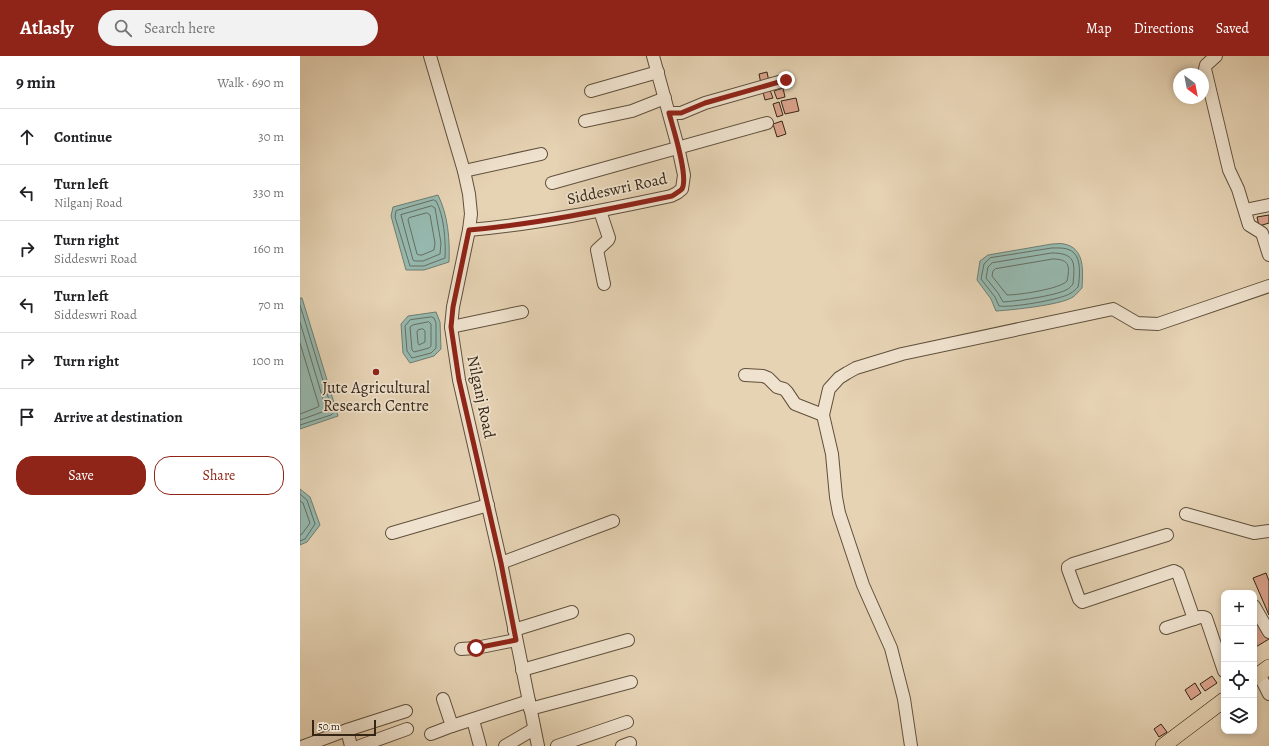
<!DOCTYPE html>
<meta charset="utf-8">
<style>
:root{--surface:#fff;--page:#f2f2f2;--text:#202124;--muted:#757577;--line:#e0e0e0;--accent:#8f2418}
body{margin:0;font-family:Alegreya,serif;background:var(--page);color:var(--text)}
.controls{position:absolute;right:12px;bottom:12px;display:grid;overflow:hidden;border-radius:8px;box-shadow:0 2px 6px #0003}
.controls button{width:36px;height:36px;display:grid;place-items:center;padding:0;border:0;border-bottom:1px solid var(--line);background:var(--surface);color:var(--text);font:20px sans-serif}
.compass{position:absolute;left:873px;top:12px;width:36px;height:36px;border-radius:50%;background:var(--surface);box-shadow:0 2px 6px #0003;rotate:148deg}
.scale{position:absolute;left:12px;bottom:10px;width:64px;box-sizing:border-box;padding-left:4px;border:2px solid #342514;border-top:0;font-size:11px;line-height:14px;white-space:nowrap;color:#342514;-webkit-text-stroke:3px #efe2ce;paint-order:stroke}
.stop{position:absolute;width:12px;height:12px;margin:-9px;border:3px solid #8f2418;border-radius:50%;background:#fff}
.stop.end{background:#8f2418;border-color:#fff;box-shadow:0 1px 4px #0008}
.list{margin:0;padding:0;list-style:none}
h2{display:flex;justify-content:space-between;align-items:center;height:52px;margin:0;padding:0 16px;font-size:17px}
h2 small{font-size:13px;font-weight:400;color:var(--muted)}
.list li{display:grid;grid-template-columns:26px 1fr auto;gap:12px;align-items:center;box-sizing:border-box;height:56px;padding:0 16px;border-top:1px solid var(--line)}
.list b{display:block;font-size:15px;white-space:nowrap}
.list p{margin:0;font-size:13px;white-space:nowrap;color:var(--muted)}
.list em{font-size:13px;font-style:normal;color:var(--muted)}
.actions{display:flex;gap:8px;padding:12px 16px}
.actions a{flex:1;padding:9px 0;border:1px solid var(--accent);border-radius:16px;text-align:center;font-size:14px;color:var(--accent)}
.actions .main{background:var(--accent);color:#fff}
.icon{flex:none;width:22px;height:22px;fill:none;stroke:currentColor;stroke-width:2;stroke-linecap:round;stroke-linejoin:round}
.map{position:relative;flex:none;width:969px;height:690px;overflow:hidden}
header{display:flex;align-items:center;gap:24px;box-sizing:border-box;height:56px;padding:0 20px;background:var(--accent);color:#fff}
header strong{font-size:19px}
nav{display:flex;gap:22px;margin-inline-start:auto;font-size:14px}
.search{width:280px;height:36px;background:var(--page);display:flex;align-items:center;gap:10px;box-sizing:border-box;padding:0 14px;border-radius:22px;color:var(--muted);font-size:15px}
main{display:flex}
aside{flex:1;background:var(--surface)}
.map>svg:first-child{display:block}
</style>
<header>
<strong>Atlasly</strong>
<div class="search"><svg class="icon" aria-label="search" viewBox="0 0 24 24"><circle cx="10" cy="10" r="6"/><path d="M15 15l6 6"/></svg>Search here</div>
<nav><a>Map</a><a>Directions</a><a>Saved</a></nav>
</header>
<main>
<aside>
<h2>9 min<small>Walk · 690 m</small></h2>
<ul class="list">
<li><svg class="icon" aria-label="ahead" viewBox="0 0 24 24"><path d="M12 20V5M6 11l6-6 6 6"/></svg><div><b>Continue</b></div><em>30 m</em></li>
<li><svg class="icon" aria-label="left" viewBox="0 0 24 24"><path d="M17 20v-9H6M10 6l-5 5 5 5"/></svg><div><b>Turn left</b><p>Nilganj Road</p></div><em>330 m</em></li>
<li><svg class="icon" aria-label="right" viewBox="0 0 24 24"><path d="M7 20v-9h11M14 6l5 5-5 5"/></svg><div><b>Turn right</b><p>Siddeswri Road</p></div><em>160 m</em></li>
<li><svg class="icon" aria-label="left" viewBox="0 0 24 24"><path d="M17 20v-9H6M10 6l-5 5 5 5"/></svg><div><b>Turn left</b><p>Siddeswri Road</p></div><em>70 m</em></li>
<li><svg class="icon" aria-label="right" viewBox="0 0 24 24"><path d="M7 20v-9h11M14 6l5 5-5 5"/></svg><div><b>Turn right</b></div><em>100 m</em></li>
<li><svg class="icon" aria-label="arrive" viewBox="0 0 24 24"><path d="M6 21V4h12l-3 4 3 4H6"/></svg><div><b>Arrive at destination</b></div></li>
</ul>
<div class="actions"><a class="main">Save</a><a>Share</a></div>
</aside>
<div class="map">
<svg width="969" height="690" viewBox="0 0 969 690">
<rect width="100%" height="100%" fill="#e6d3b4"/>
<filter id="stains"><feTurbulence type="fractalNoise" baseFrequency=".005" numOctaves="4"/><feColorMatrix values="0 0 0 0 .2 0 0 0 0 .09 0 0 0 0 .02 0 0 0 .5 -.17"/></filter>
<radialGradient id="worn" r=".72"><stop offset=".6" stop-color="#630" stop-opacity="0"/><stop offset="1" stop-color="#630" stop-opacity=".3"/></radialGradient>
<g fill="#96b8ae" stroke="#6f7d70">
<path d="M138,139C148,159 150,184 149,206L124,214H106L91,160L93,151Z"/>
<path d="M752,188C756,188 760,187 764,188C785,192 783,215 782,232C779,235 776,239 773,241C761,249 712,254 696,255L691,243L677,224L680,205L688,199Z"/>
<polygon points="0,242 2,242 38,360 0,373"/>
<polygon points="136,256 140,266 141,293 134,300 110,307 103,297 101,268 108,260"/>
<polygon points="0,433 10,441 20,469 7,486 0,489"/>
</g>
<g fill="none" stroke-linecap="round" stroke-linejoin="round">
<g stroke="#656e61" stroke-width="1">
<path d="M134,144L136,145C144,159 146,186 145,202L124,210H110L95,161L96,155Z"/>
<polygon points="132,150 135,152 141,187 140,198 123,205 114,205 113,204 101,159"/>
<polygon points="127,157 130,159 135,187 134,194 122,199 119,199 117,198 108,164 109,162"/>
<path d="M752,192C759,192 768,191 774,197C781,203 780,222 778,231C776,233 773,236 771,237C761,244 710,252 699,250L695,241L681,223L684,208L690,202Z"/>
<path d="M752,197C776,197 775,207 773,228C771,230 769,233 766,234C754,240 717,245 703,246L698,237L686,222L688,211L692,207Z"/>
<path d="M753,203C770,203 770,211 767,225C760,233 719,239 707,239L692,220L693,215L695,213Z"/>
<polyline points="0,249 33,357 31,359 0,369"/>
<polygon points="132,261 134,262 136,267 136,292 131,297 112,302 107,295 105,270 110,264"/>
<polyline points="0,266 26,353 25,355 0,364"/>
<polygon points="129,266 131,268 131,290 129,292 114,296 112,294 110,271 113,269"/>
<polygon points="123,273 125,275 125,286 119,289 118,287 117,276 118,274"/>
<polyline points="0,287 19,350 18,351 0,358"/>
<polyline points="0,438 7,444 15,468 5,483 0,485"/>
<polyline points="0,445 3,447 10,467 2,478 0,479"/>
</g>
</g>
<g fill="#dda48e" stroke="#342514">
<polygon points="467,16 469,26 461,28 459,18"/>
<polygon points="483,32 485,41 477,43 474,35"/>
<polygon points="470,34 473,42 465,44 463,36"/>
<polygon points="496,42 499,55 485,58 481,45"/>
<polygon points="479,46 483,59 477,61 473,48"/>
<polygon points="482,65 486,78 477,81 473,68"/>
<polygon points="969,159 969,167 959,170 957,161"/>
<polygon points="966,517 969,525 969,559 953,522"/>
<polygon points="959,565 969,583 954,592 954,569"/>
<polygon points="912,620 917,627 905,635 900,628"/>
<polygon points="895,627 901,637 891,644 885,634"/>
<polygon points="861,668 867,676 859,681 854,673"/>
</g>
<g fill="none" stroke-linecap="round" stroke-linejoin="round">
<g stroke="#60503c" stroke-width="14">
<g id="minor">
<polyline points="130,0 164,115 169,138 171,158 169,174 153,251 151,271 159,324 201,507 238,690"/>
<polyline points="916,0 906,9 905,13 929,114 938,133 949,169 962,177 969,199"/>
<polyline points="291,35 358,16"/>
<polyline points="369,57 381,57 405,47 486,24"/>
<polyline points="285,65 332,55 365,42"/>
<polyline points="164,115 241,98"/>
<polyline points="252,127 467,67"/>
<polyline points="945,154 969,149"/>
<polyline points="300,155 309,182 308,184 297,194 304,228"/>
<path d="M169,174C237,168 305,154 371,140L377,137L382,133L384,119L378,91L353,0"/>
<polyline points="151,271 222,256"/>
<polyline points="445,319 463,320 468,322 477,331 484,333 487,336 495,348 523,359"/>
<polyline points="886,458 954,477 969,475"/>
<polyline points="92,477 188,449"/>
<polyline points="867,479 773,508 768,511 768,513 779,543 782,546 874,515 878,517 894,563"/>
<polyline points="201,507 313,465"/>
<polyline points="954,550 969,576"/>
<polyline points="866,572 900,561 903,561 906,562 924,615"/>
<polyline points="214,574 272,556"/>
<polyline points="161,593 176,592 216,584"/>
<polyline points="222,614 328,584"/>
<polyline points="959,618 969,638"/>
<polyline points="143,643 152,670 229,645"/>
<polyline points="230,653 331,626"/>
<polyline points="173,664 180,690"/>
<polyline points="47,674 51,690"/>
<polyline points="131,678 152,670"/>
<polyline points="4,690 47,674 106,655"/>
<polyline points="60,690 107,673"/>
<polyline points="205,690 234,673"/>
<polyline points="257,690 327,666"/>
<polyline points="322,690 330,687"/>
<polyline points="611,690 604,643 591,592 563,529 539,457 536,441 532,398 523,359 529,333 539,322 547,317 556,312 602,298 813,253 837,267 858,268 969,230"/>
</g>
</g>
<g stroke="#342514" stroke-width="16">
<g id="major">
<polyline points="954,622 969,611"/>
<polyline points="863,690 924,644"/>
</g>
</g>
<use href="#minor" stroke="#efe2ce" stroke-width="12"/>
<use href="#major" stroke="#e6d3b4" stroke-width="15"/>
</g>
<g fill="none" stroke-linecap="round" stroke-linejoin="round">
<path stroke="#8f2418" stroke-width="5" d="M176,592L216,584L201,507L159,324L151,271L153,251L169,174C237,168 305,154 372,140C375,138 379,136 382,133C389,121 373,72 369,57H381L405,47L486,24"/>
</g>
<circle fill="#8f2418" stroke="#efe2ce" stroke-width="1.5" cx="76" cy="316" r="4"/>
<g text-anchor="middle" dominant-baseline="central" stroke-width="3.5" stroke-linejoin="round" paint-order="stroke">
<g font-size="16" fill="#342514" stroke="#efe2ce">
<text transform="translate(317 133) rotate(-12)">Siddeswri Road</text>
<text transform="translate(181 341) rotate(78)">Nilganj Road</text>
</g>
<g font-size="16" fill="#342514" stroke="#efe2ce">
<text x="76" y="332">Jute Agricultural<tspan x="76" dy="18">Research Centre</tspan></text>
</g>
</g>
<rect width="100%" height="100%" filter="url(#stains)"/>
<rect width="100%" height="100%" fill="url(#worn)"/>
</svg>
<div class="controls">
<button>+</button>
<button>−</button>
<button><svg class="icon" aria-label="locate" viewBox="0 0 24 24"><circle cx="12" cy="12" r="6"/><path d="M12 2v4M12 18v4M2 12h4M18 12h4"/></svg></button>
<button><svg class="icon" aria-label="layers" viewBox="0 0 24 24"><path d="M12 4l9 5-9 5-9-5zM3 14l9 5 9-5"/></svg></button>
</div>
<svg class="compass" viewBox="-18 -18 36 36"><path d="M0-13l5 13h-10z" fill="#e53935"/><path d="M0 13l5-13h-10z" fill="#757577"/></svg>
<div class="scale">50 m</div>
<div class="stop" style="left:176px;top:592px"></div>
<div class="stop end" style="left:486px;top:24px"></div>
</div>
</main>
